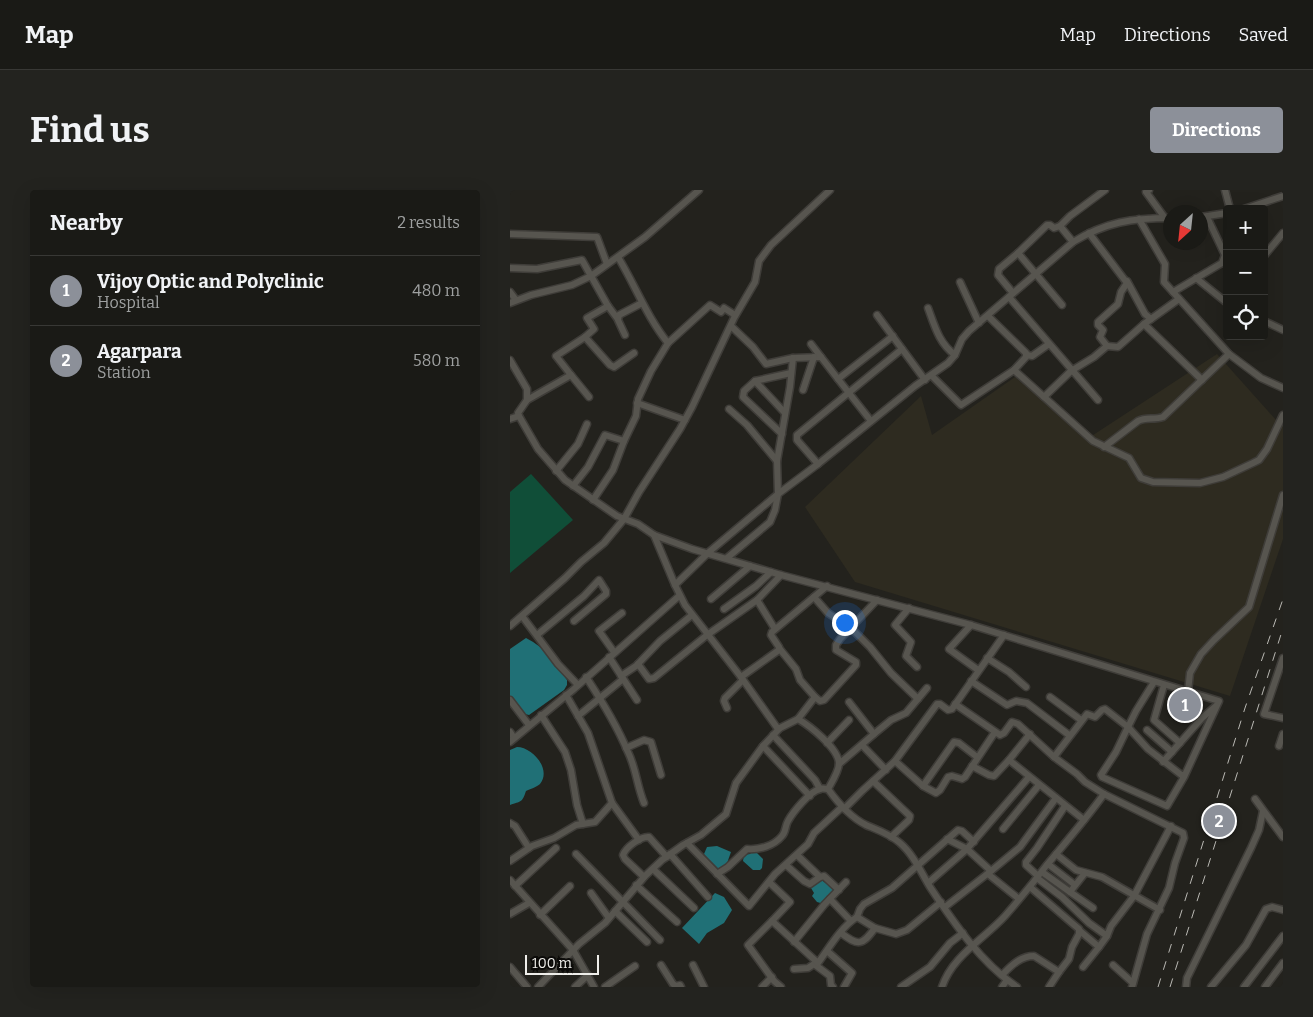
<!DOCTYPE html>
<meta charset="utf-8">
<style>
:root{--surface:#1a1a16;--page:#23231f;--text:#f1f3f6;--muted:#9fa1a1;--line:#383835;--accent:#8c9099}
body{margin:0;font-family:Bitter,serif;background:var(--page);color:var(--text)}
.controls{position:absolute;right:15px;top:15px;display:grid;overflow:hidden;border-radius:5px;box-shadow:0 5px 20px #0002}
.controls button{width:45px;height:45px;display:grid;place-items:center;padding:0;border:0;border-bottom:1px solid var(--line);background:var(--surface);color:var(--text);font:25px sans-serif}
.compass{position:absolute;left:653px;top:15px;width:45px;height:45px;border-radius:50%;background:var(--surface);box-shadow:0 5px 20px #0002;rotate:207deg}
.scale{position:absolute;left:15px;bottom:12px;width:74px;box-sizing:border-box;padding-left:5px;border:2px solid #efeeea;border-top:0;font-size:14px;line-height:18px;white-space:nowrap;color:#efeeea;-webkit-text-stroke:4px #0c0b09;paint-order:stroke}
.you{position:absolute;left:334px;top:432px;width:18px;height:18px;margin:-12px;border:4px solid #fff;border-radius:50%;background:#1a73e8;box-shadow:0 0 0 8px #1a73e833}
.badge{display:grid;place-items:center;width:32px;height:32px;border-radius:50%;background:var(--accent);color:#fff;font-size:16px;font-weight:700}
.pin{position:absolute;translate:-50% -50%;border:2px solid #fff;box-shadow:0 1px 5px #0006}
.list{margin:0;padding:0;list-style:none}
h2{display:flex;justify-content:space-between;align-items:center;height:65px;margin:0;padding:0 20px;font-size:21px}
h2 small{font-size:16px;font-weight:400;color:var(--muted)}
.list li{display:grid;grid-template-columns:32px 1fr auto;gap:15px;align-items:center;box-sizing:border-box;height:70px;padding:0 20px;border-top:1px solid var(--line)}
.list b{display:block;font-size:19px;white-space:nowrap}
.list p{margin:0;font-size:16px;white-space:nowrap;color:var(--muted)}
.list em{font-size:16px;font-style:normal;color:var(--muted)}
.icon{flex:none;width:28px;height:28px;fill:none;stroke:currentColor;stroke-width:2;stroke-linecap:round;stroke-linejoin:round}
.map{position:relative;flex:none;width:773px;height:797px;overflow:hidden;border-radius:5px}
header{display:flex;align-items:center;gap:30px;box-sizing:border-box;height:70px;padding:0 25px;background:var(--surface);border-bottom:1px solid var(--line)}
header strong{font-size:24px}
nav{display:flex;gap:28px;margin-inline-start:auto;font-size:18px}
.intro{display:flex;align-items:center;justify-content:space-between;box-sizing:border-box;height:120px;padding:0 30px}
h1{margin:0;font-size:35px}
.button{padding:12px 22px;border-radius:5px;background:var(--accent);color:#fff;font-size:18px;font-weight:700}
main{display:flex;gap:30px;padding:0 30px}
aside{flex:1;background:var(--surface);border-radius:5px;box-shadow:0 5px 20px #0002}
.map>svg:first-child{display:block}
</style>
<header>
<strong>Map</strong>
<nav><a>Map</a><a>Directions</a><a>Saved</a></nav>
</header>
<div class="intro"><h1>Find us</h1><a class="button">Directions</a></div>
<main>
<aside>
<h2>Nearby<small>2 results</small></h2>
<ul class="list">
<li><span class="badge">1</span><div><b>Vijoy Optic and Polyclinic</b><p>Hospital</p></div><em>480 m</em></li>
<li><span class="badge">2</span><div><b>Agarpara</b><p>Station</p></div><em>580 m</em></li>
</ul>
</aside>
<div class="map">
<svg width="773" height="797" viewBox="0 0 773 797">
<rect width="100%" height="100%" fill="#23221d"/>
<polygon fill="#2e2b20" points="707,164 767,231 773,236 773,349 720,506 345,392 295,317 411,206 422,245 505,187 577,249"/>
<polygon fill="#104e38" points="21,284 63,330 0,383 0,302"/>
<g fill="#207076">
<path d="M16,448C35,457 45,474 57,490V495L54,500L19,525L15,524L0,506V459Z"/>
<path d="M7,557C22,557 42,579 30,594C27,597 20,599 16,601C12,613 11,611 0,615V560Z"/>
<polygon points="207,656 221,662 215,679 205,680 198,673 194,664 197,657"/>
<polygon points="244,660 253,669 252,678 250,680 243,680 233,671 234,665 240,664"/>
<polygon points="310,689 324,699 314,714 307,712 302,706 304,703 301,698"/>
<polygon points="205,703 214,707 222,720 214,733 197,743 189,754 172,738"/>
</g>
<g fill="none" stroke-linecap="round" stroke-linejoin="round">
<g stroke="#3f3d39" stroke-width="9">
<g id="minor">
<polyline points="639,0 636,2 655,28"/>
<polyline points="715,0 720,19"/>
<polyline points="734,19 773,6"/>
<polyline points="691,27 717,23"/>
<polyline points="629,29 655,74 654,92 719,164 751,188 773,198"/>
<polyline points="0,44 87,47 97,74"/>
<polyline points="563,52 550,36 560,26 595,0"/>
<polyline points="508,63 552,115"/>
<polyline points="754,66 773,43"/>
<polyline points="0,78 27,79 72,70 98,116 77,128 84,139 75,147 46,166 61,185 17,210"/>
<polyline points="686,88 717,113"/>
<polyline points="617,91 635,124 641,129"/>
<polyline points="450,92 469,133"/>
<polyline points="0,102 6,110"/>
<polyline points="663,102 712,73 715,65 697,27"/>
<polyline points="503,103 488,85 489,79 508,63 537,35 540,35 544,38 550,36"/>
<polyline points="499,107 588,210"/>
<polyline points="0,113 21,105 62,95 81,86 135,47 189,0"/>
<polyline points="98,116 107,128"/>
<path d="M418,118C425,137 429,153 445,165"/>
<polyline points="367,125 415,190"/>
<polyline points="754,131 773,140"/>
<polyline points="634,134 692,190"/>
<polyline points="221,136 243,157 256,174 283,168 311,167"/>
<polyline points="115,145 108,130 109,125 132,113"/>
<polyline points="75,147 100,175 104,177 124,163"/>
<polyline points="158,153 200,115 211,122 214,118 225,125"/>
<polyline points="301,154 328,189"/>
<polyline points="597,156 608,157 634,134 669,109"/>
<polyline points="517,165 522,166 539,154"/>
<polyline points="0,170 17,199 17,210 8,223 9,226 28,259 55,290 107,326 128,334 144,345 182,359 271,385 461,435 709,511 674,587 657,616 592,587 591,585 606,562 618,537 638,559 674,587"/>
<polyline points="504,180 583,251 619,268 631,288 643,292 690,293 713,287 743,273 749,270 757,259 773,225"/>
<polyline points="61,185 79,207"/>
<polyline points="422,186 451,215 504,180 516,167 516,163 478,126"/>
<polyline points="245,191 234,201 233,207 272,244"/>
<polyline points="293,200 304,167"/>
<polyline points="534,207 561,181 584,167 597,156 590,147 593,140 588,135 588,132 608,114 611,102 617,93 579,43"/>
<polyline points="127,213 175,230"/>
<polyline points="219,219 237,235 267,271"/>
<polyline points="275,223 245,191 281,183"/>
<polyline points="0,229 9,226"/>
<polyline points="361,231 328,189 383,146"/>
<path d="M594,257L628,231C636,227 644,230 653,227L719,164"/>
<polyline points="308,274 287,250 287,245 392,159"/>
<polyline points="46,281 68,254 77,234"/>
<polyline points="63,296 78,277 95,245 114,251"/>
<path d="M83,310L103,280L114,251L126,226L128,209L141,181L158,153C137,127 125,95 108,67"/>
<polyline points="144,345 165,395"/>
<polyline points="217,368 260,332 265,320 268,304 267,271 280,197 283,168"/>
<polyline points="304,407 318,423 341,438 360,457 381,483 408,509"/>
<polyline points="201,409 240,376"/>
<polyline points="247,410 265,439"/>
<polyline points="399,418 385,435 401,452 396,466 407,477"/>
<polyline points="214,419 246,396 261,382"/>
<polyline points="12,426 48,474 68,495"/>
<polyline points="461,435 439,459 468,480"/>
<polyline points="0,436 55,388 71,372 94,353 114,329 129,302 170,239 182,217 224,128 245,92 249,71 261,55 320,0"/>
<polyline points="27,445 74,406 89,390 96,401 96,404 64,431"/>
<polyline points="269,458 286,479 290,490 305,507"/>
<polyline points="104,462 89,441 112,423"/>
<polyline points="99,467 127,510"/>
<polyline points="477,468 499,482 516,497"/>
<polyline points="773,468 754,524 773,528"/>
<polyline points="128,474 139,489 144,488 197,445 247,410 271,385"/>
<polyline points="111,486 126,476 150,451 182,425"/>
<path d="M76,487C92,511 107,536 118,562C126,578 127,596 134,613"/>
<polyline points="231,487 269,460 269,457 261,445 262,442 317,396"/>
<polyline points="461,491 497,515 506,511 517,513 559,545"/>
<polyline points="654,495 644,530 670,553"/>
<polyline points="678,502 680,483 691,464 704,450 739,417 773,305"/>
<polyline points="540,507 571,530"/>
<polyline points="0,510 19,535"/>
<polyline points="445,514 490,545 494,543 502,532 508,534 544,567 567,584 575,592 594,604 673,643 674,648 665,673 659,698 637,744 622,797"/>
<polyline points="217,518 214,511 215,508 233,490"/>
<polyline points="31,525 55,562 61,580 67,615 73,634"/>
<polyline points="68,526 113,489"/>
<polyline points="288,529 305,507 310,511 314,510 346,475 346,472 326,460 326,455 330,449 367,410"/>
<polyline points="637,540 662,562"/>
<polyline points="0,542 4,548"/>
<polyline points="364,544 381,530 396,523 417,498"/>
<polyline points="520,544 499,570 574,630"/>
<polyline points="263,545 305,590 310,599"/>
<polyline points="0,552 64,499 169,406"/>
<polyline points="317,553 339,530"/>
<polyline points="352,555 376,580"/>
<polyline points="253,556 300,606"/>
<polyline points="769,556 773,544"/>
<polyline points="116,558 134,550 141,552 151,585"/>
<polyline points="544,567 577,524 585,527 592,520 595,519 618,537 626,521 644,492"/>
<polyline points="385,571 413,596 426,603 430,600 438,587 442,586 452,589 455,587 485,542"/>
<polyline points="653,572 692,528 706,516"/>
<polyline points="329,574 364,544 339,512"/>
<polyline points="462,576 479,585 484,586 499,570"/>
<polyline points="363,591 400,626 399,630 381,647"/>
<polyline points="413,596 444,552 449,553 467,567"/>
<polyline points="745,609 773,647"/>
<polyline points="102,613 129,650"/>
<polyline points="334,619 352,601 385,571 427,514 430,514 438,520 442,519 494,445"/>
<polyline points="0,633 5,636 19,658"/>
<polyline points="493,639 529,595"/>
<polyline points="437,649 457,659 481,681"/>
<polyline points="177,653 239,716 265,684 298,654 304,643 332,617"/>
<polyline points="66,664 150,750"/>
<polyline points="160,664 198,707"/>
<polyline points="546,664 566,680 592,687 650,720"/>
<polyline points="287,665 310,687"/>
<polyline points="0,671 22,656 44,648 66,635 85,632 102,613 78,543 56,505"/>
<polyline points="538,674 565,695"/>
<polyline points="276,675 294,691 300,694 310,687 314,686 329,700"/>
<polyline points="143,679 184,718"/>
<polyline points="532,682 560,702"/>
<polyline points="575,683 560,702 583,718"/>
<path d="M207,684L218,677L237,659C249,660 264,656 272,646C276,642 275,636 278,631C283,622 300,601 310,599C313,598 315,599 318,599"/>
<polyline points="478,684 509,709"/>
<polyline points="528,686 516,675 516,672 527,658 555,616"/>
<path d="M134,687L115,669L113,665C116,657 131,646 139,647L157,667"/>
<polyline points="527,688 552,707 579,733 597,746 601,736 624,706 661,636"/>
<polyline points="0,690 63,760 84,797"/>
<polyline points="259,692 280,712 262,731"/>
<polyline points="418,693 457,659 519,587"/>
<polyline points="126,695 167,732"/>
<polyline points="5,696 46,658"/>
<polyline points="81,703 99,728"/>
<polyline points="320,709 341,731"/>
<polyline points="435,717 481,681 510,657 546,608"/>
<polyline points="105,721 137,752"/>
<polyline points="0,724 19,713"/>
<polyline points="30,725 60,696"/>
<polyline points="347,727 350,719 354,714 382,698 448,640 452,641 464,652"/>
<polyline points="570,741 589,757 597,746"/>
<path d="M331,743C348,756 352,756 365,738"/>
<polyline points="284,752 314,715 336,692"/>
<polyline points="317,761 342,783 334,797"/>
<polyline points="151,775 163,794 166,796 170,795 171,797"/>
<polyline points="183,775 194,797"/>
<polyline points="603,775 623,793"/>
<polyline points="0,777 17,797"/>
<polyline points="573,777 589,757"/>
<polyline points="284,779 298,778 304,774 320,786 321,795 323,797"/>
<path d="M492,785C501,776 510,766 524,766L549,782L559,769L562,757L569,744V739L563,734L520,697"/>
<polyline points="28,797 69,754 95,733 135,686 152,670 173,655 191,645 216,624 226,593 253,556 269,539"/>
<polyline points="65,797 78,785"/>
<polyline points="95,797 125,776"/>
<polyline points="252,797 262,787"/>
<path d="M271,797L264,791L238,755L262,731L308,773C319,758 331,737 347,727L365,738L386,744L397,740L431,712"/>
<polyline points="391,797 420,777 440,753 453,743"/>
<path d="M432,797C442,766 474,749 495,726C509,710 523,693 536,676C556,652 576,629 594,604"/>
<polyline points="492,797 497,790"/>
<path d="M507,797C471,773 444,733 420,697C411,682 403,664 390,653C380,644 368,640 356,635C340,627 328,613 318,599C322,592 329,581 329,573C328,558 300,536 288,529L268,539L231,487L175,415L165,395L199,362L268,304L308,274L405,196L438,173L445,165L452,149L459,141L563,52C596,32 622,28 661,28"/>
<polyline points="539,797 549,782"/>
<polyline points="676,797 677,788 741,658 749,640 753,621"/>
<polyline points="701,797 736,755 756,719 762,717 773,720"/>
<polyline points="734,797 773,746"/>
<polyline points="755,797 773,773"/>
</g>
</g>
<use href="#minor" stroke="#57554f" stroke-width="6"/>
<g stroke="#bab9b4" stroke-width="1" stroke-dasharray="9 9" stroke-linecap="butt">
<polyline points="648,797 735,518 773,409"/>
<polyline points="660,797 773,438"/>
</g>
</g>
</svg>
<div class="controls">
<button>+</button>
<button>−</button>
<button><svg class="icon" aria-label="locate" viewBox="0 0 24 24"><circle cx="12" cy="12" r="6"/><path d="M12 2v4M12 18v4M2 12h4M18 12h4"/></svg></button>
</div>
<svg class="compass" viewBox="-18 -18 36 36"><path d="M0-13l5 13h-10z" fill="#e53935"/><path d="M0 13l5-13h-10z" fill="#9fa1a1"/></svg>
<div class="scale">100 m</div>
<div class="you"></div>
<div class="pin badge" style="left:675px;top:515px">1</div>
<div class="pin badge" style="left:709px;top:631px">2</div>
</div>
</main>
